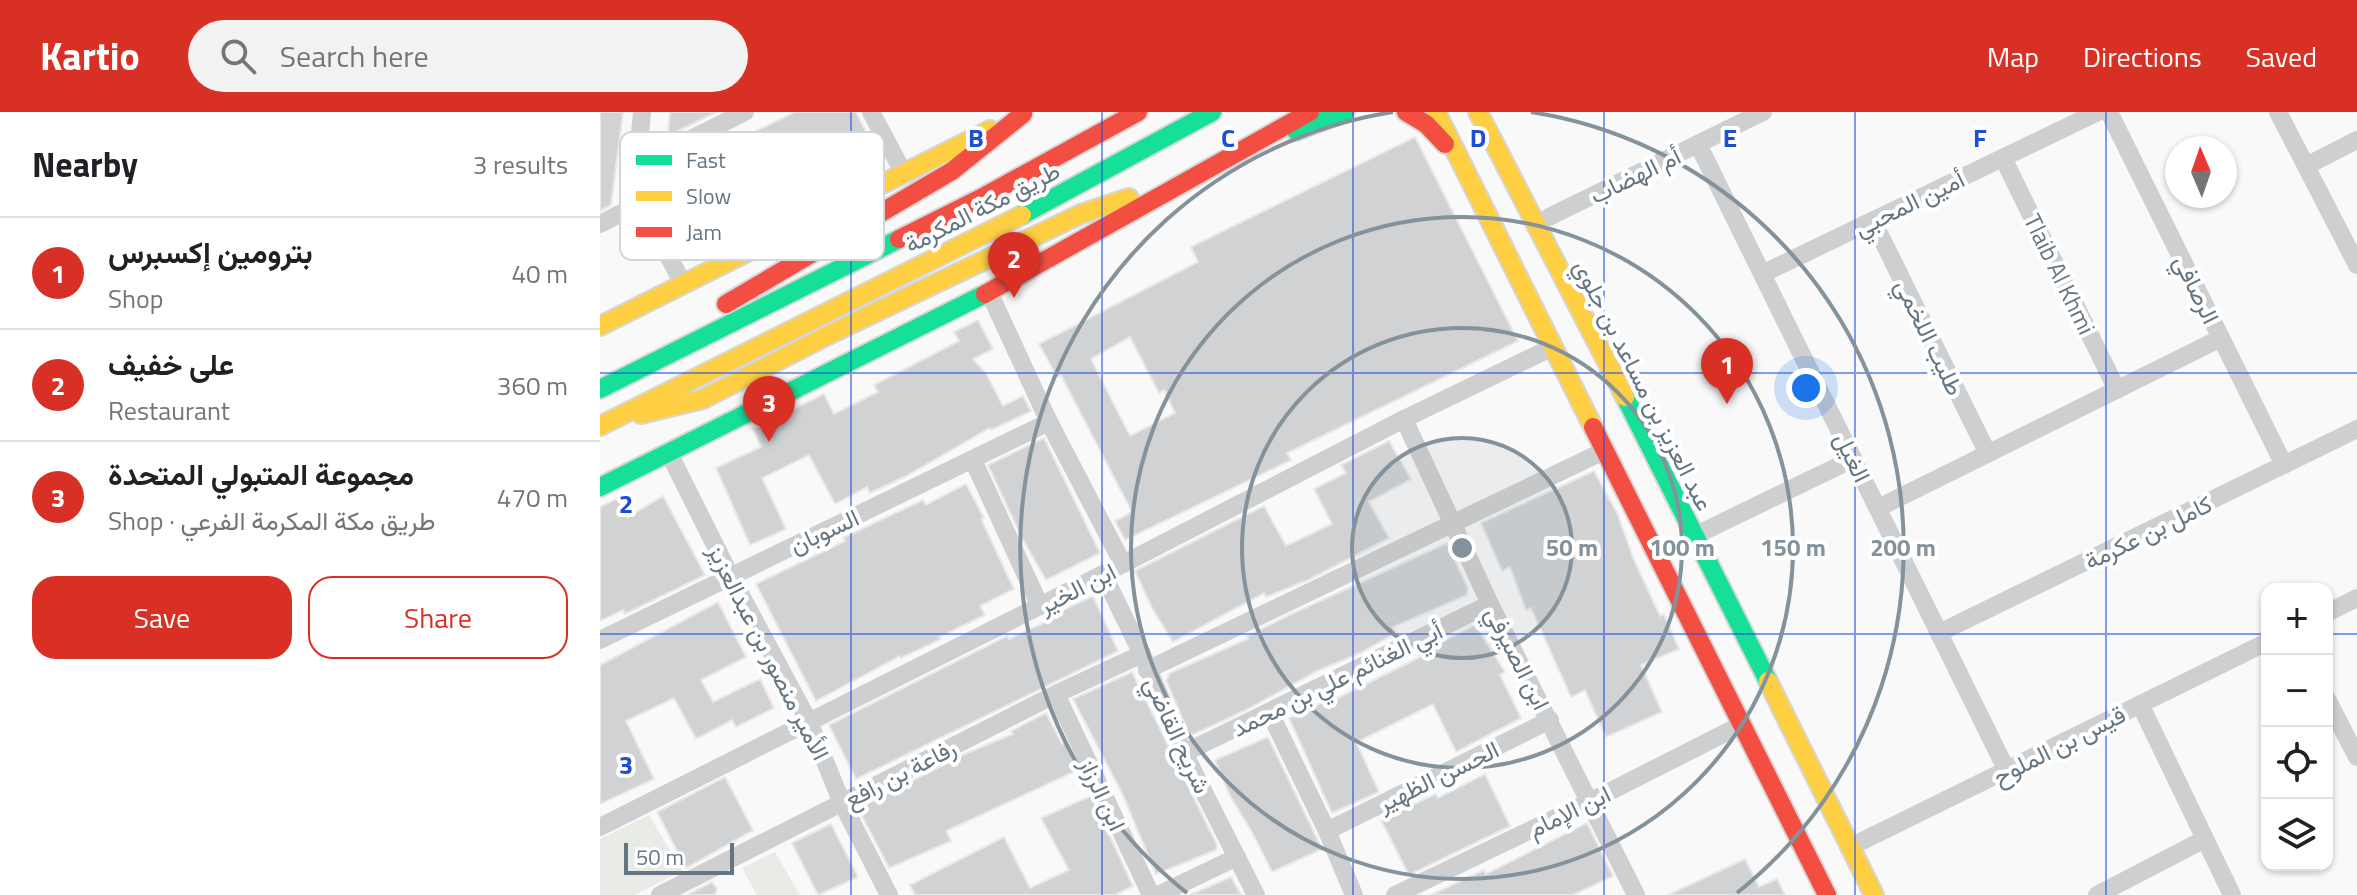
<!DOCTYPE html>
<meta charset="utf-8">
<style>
:root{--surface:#fff;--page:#f2f2f2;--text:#202124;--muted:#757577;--line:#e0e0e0;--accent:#d93025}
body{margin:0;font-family:"Titillium Web",Vazirmatn,sans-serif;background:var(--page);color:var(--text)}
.controls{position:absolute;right:24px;bottom:24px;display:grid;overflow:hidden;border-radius:16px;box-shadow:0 2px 6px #0004}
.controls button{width:72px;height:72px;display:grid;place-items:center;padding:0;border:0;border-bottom:2px solid var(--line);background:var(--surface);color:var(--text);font:40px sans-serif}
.compass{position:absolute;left:1565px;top:24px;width:72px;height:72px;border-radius:50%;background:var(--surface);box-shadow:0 2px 6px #0004;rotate:358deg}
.scale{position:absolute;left:24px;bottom:20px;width:110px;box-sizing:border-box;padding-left:8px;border:4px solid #657683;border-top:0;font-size:22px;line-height:28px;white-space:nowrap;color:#657683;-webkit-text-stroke:6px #fff;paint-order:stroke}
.you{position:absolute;left:1206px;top:276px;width:28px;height:28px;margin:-20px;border:6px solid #fff;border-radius:50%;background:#1a73e8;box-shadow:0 0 0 12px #1a73e833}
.badge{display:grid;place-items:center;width:52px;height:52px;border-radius:50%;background:var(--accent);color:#fff;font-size:26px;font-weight:700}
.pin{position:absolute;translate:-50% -66px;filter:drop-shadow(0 2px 4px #0008)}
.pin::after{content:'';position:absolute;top:42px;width:28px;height:24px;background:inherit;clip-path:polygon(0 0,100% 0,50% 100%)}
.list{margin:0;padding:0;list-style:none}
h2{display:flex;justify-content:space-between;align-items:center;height:104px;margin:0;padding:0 32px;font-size:34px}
h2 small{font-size:26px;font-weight:400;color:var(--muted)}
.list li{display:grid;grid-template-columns:52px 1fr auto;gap:24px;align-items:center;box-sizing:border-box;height:112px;padding:0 32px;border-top:2px solid var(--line)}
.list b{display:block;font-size:30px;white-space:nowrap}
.list p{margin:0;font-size:26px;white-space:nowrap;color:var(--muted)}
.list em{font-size:26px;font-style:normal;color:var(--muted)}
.actions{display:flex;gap:16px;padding:24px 32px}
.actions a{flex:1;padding:18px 0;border:2px solid var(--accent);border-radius:24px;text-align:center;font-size:28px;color:var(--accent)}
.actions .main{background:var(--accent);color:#fff}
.icon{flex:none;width:44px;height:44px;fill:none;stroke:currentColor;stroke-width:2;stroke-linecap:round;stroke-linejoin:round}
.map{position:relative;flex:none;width:1757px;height:783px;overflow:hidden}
header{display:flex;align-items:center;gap:48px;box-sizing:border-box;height:112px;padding:0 40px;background:var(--accent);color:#fff}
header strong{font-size:38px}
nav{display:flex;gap:44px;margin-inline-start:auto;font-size:28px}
.search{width:560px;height:72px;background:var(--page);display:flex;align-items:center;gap:20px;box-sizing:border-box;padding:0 28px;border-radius:44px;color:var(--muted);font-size:30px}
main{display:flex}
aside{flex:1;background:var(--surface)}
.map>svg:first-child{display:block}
</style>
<header>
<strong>Kartio</strong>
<div class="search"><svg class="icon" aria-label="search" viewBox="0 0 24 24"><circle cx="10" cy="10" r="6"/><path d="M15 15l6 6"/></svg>Search here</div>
<nav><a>Map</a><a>Directions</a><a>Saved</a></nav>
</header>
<main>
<aside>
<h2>Nearby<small>3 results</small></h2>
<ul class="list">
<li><span class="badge">1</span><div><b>بترومين إكسبرس</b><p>Shop</p></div><em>40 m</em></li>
<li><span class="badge">2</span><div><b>على خفيف</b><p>Restaurant</p></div><em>360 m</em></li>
<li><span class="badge">3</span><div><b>مجموعة المتبولي المتحدة</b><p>Shop · طريق مكة المكرمة الفرعي</p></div><em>470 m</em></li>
</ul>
<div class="actions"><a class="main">Save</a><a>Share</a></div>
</aside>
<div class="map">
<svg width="1757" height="783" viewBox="0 0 1757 783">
<rect width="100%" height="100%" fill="#f9f9f9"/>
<g fill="#e8ebe6">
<polygon points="49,703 82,759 35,783 0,783 0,727"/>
<polygon points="175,740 200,783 157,783 142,756"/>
</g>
<g fill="#d0d2d3" stroke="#e8e8e8" stroke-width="2" fill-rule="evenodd">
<polygon points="0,0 23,0 11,93 0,99"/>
<polygon points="70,0 116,0 68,24"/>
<polygon points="195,0 256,0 277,42 111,122 77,58"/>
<path d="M815,25L918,229L687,341L691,348L525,428L515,409L532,400L461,263L457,265L439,232L598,150L591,135ZM530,225L559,281L564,278L575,301L530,324L491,247Z"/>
<polygon points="378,208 393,237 373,247 386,261 403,294 423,284 431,299 391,318 390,316 306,364 270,381 267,375 235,392 209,343 162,366 186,417 150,433 116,356 161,335 153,317 224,282 234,302 278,280 274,273 359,229 354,220"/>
<polygon points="444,326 500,441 446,468 422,426 388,353"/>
<polygon points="789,329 811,367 769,390 789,426 710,467 666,485 664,481 573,530 552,496 535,459 664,394 686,434 732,412 714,377 746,361 741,353"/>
<polygon points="994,359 1017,401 1034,448 1060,504 1064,502 1079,537 1041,553 1062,600 1006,625 985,578 971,585 931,496 926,498 910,455 902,459 881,411"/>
<polygon points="366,372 384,406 381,407 414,477 380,494 385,503 339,525 341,527 301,546 300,544 216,589 156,472 245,429 243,426 323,388 326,393"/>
<polygon points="63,384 105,463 25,502 23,498 0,509 0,395 18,386 28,405"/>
<polygon points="847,431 868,476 867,483 793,515 796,521 760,541 717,559 646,598 594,622 589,622 566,568 570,561 648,527 647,524 694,501"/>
<polygon points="493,484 518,539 256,667 229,613 407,524 409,527 452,507 450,504"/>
<polygon points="118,490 146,545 101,568 113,590 160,567 174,596 136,615 132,608 96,627 74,586 26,609 54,667 0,692 0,553"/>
<polygon points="875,513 905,560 900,563 921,606 856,640 833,592 759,629 757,632 779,680 732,701 689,606 736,584 738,586 820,545 818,542"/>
<polygon points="532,560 617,733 616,738 556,762 522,681 473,587"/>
<polygon points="446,601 462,632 465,630 478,658 346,719 351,729 289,756 258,696 365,642 413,622 411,619"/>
<polygon points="668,625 722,737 672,760 652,720 630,684 615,648"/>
<polygon points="885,662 910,714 809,763 781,708 827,686 836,682 838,686"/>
<polygon points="125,665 153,718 86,756 57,700"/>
<polygon points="491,684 533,774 515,783 315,783 310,773 404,725 430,776 469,758 441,706"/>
<polygon points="987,711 1013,764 973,783 831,783 884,758 886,762"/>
<polygon points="231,712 258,765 218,783 192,731"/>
<polygon points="1145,747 1159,775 1177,767 1185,783 1068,783"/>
<polygon points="631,765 641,783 590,783"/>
<polygon points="112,770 117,777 115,783 87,783"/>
</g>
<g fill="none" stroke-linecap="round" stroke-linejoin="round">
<g stroke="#d5d6d7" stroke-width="22">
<g id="fast">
<polyline points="696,19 745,0"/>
<polyline points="422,103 612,0"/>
<polyline points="0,277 299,127"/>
<polyline points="1025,285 1168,569"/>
<polyline points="0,375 385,182"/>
</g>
</g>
<g stroke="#d5d6d7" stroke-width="22">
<g id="slow">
<polyline points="836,0 993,315"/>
<polyline points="878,0 1025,285"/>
<polyline points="0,214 390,18"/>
<polyline points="41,302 103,287 228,223 481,102 529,86"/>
<polyline points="0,314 422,103"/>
<polyline points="1168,569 1274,783"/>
</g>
</g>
<g stroke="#d5d6d7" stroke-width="22">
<g id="jam">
<polyline points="806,0 826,12 845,32"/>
<polyline points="299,127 385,84 538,0"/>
<polyline points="385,182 710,0"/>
<polyline points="126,192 352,59 423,2"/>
<polyline points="993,315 1227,783"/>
</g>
</g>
<g stroke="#cecfd0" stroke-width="18">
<polyline points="42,0 37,54 41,91 83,172"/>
<polyline points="271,0 303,60"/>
<polyline points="1509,0 1684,353"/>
<polyline points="1678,0 1757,153"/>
<polyline points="1098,32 1407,659"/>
<polyline points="1403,46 1517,278"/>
<polyline points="37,54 145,0"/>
<polyline points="1706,54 1757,28"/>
<polyline points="949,105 1163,0"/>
<polyline points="1273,109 1388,342"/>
<polyline points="0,112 41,91"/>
<polyline points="1162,162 1498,0"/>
<polyline points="389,180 449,310 523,452"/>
<polyline points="804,307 890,492 1036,783"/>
<polyline points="69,341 130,463 209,610 242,691 289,783"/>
<polyline points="373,348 440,494"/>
<polyline points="1278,396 1621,226"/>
<polyline points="1094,424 1253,347"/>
<polyline points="503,462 542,542 584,641 656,783"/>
<polyline points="1727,501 1757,486"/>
<polyline points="1339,521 1757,317"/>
<polyline points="0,528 449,310"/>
<polyline points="547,558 1004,339"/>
<polyline points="456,582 551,783"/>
<polyline points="1727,587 1757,645"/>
<polyline points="1540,592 1632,783"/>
<polyline points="670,601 727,719 754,783"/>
<polyline points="584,641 890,492"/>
<polyline points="0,715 523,452 804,307 953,235"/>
<polyline points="727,719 950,608"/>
<polyline points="1250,735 1667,530"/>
<polyline points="60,783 456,582 542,542"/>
<polyline points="558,783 637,745"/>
<polyline points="795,783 991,689 1141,613"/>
<polyline points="1497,783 1605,727"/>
</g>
<use href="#fast" stroke="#16e098" stroke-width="18"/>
<use href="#slow" stroke="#ffcf43" stroke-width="18"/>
<use href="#jam" stroke="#f24e42" stroke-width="18"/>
</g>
<path fill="none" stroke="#1d4ed8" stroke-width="2" stroke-opacity="0.55" d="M251,0V783M502,0V783M753,0V783M1004,0V783M1255,0V783M1506,0V783M0,261H1757M0,522H1667M1727,522H1757"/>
<circle cx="862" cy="436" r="110" fill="#84929c" fill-opacity=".12"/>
<g fill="none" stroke="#84929c" stroke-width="4">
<circle cx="862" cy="436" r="110"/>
<circle cx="862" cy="436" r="220"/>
<circle cx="862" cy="436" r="331"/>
<path d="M587 781A441 441 0 0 1 793 0M931 0A441 441 0 0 1 1137 781"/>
</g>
<g text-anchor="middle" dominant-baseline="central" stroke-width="8" stroke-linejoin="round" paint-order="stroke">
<g font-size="24" fill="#657683" stroke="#fff">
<text transform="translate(1035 63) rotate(-26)">أم الهضاب</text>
<text transform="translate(1309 91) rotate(-26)">أمين المحبي</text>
<text transform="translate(382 95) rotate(-27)">طريق مكة المكرمة</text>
<text transform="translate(1460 162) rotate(64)">Tlaib Al Khmi</text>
<text transform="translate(1597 177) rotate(64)">الرصافي</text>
<text transform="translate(1330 225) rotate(64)">طليب اللخمي</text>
<text transform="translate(1044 273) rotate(63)">عبد العزيز بن مساعد بن جلوي</text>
<text transform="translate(1253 345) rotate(64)">الغيل</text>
<text transform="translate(224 419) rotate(-25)">السوبان</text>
<text transform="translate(1548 420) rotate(-26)">كامل بن عكرمة</text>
<text transform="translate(477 476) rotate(-27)">ابن الخير</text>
<text transform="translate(169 540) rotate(63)">الأمير منصور بن عبدالعزيز</text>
<text transform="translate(918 546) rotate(63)">ابن الصيرفي</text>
<text transform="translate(737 567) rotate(-26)">أبي الغنائم علي بن محمد</text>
<text transform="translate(578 623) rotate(65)">شريح القاضي</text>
<text transform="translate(1459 633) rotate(-27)">قيس بن الملوح</text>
<text transform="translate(300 661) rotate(-27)">رفاعة بن رافع</text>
<text transform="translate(838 664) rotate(-26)">الحسن الظهير</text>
<text transform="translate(503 682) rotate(65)">ابن الرزاز</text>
<text transform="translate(969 699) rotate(-26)">ابن الإمام</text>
</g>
</g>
<rect x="20" y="20" width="264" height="128" rx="12" fill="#fff" stroke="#d1d6da" stroke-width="2"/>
<rect x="36" y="43" width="36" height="10" fill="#16e098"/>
<rect x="36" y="79" width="36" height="10" fill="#ffcf43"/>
<rect x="36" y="115" width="36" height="10" fill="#f24e42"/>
<g font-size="22" fill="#657683">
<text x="86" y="56">Fast</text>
<text x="86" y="92">Slow</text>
<text x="86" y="128">Jam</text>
</g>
<g font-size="26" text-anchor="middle" font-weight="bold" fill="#1d4ed8" stroke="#fff" stroke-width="8" stroke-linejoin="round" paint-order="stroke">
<text x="376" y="35">B</text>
<text x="628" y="35">C</text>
<text x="878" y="35">D</text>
<text x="1130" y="35">E</text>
<text x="1380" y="35">F</text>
<text x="26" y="401">2</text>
<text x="26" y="662">3</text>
</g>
<circle cx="862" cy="436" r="12" fill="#84929c" stroke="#fff" stroke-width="4"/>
<g font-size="24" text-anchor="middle" font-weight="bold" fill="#84929c" stroke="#fff" stroke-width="8" stroke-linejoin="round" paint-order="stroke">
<text x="972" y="444">50 m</text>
<text x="1082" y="444">100 m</text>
<text x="1193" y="444">150 m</text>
<text x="1303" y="444">200 m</text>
</g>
</svg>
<div class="controls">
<button>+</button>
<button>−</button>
<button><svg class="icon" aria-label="locate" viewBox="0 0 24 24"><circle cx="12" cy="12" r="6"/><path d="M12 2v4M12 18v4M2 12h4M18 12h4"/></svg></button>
<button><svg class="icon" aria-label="layers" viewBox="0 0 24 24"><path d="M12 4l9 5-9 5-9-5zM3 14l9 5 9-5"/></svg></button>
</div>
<svg class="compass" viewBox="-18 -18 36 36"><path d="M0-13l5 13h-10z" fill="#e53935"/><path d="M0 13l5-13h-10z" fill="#757577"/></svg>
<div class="scale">50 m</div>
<div class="you"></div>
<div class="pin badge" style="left:1127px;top:292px">1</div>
<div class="pin badge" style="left:414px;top:186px">2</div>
<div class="pin badge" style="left:169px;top:330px">3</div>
</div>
</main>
